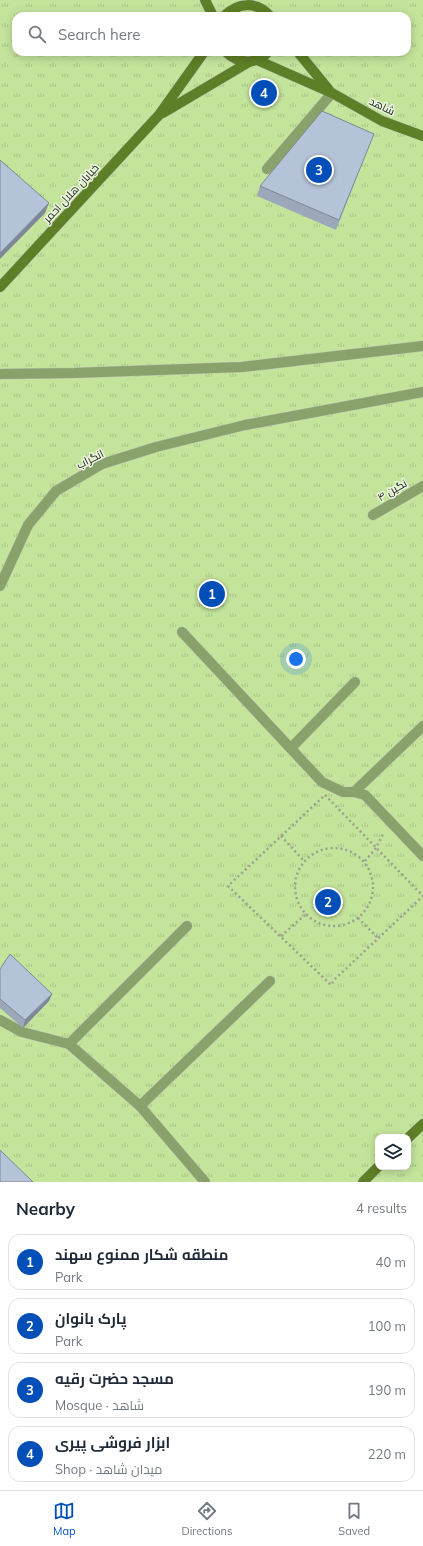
<!DOCTYPE html>
<meta charset="utf-8">
<style>
:root{--surface:#fff;--page:#f6f6f7;--text:#1f2937;--muted:#747a83;--line:#e0e1e3;--accent:#004eb8}
body{margin:0;font-family:Mulish,Cairo,sans-serif;background:var(--page);color:var(--text)}
.controls{position:absolute;right:12px;bottom:12px;display:grid;overflow:hidden;border-radius:8px;box-shadow:0 2px 10px #0003}
.controls button{width:36px;height:36px;display:grid;place-items:center;padding:0;border:0;border-bottom:1px solid var(--line);background:var(--surface);color:var(--text);font:20px sans-serif}
.you{position:absolute;left:296px;top:659px;width:14px;height:14px;margin:-10px;border:3px solid #fff;border-radius:50%;background:#1a73e8;box-shadow:0 0 0 6px #1a73e833}
.badge{display:grid;place-items:center;width:26px;height:26px;border-radius:50%;background:var(--accent);color:#fff;font-size:13px;font-weight:700}
.pin{position:absolute;translate:-50% -50%;border:2px solid #fff;box-shadow:0 1px 4px #0006}
.list{margin:0;padding:0;list-style:none}
h2{display:flex;justify-content:space-between;align-items:center;height:52px;margin:0;padding:0 16px;font-size:17px}
h2 small{font-size:13px;font-weight:400;color:var(--muted)}
.list li{display:grid;grid-template-columns:26px 1fr auto;gap:12px;align-items:center;box-sizing:border-box;height:56px;margin:0 8px 8px;padding:0 8px;border:1px solid var(--line);border-radius:12px}
.list b{display:block;font-size:15px;white-space:nowrap}
.list p{margin:0;font-size:13px;white-space:nowrap;color:var(--muted)}
.list em{font-size:13px;font-style:normal;color:var(--muted)}
.icon{flex:none;width:22px;height:22px;fill:none;stroke:currentColor;stroke-width:2;stroke-linecap:round;stroke-linejoin:round}
.map{position:relative;flex:none;width:423px;height:1182px;overflow:hidden}
.search{position:absolute;background:var(--surface);box-shadow:0 2px 10px #0003;left:12px;right:12px;top:12px;height:44px;display:flex;align-items:center;gap:10px;box-sizing:border-box;padding:0 14px;border-radius:12px;color:var(--muted);font-size:15px}
.sheet{height:308px;background:var(--surface)}
nav{display:flex;justify-content:space-around;align-items:center;box-sizing:border-box;height:56px;border-top:1px solid var(--line);background:var(--surface);font-size:11px;color:var(--muted)}
nav a{display:grid;justify-items:center;gap:2px}
nav .on{color:var(--accent)}
.map>svg:first-child{display:block}
</style>
<div class="map">
<svg width="423" height="1182" viewBox="0 0 423 1182">
<defs>
<pattern id="park-tufts" width="24" height="20" patternUnits="userSpaceOnUse"><rect width="24" height="20" fill="#c4e49c"/><path d="M3 7l-1-3M5 7V3M7 7l1-3M15 17l-1-3M17 17v-4M19 17l1-3" fill="none" stroke="#a8c386"/></pattern>
</defs>
<rect width="100%" height="100%" fill="#dee9d2"/>
<path fill="url(#park-tufts)" fill-rule="evenodd" d="M0,0H423V1182H0ZM16,16H407V52H16ZM378,1137H408V1167H378Z"/>
<g fill="none" stroke-linecap="round" stroke-linejoin="round">
<g stroke="#bcc6b1" stroke-width="11">
<g id="street">
<polyline points="267,169 332,93"/>
<polyline points="0,374 74,373 242,367 423,346"/>
<polyline points="373,515 423,486"/>
<polyline points="0,586 28,525 56,491 102,464 156,447 245,425 423,392"/>
<polyline points="182,632 322,782 343,792 354,792 365,795 423,856"/>
<polyline points="291,748 355,682"/>
<polyline points="354,792 423,726"/>
<polyline points="0,1020 22,1032 69,1044 140,1106 205,1182"/>
<polyline points="69,1044 187,926"/>
<polyline points="140,1106 270,981"/>
</g>
</g>
<g stroke="#bcc6b1" stroke-width="11">
<g id="secondary">
<polyline points="205,0 213,16"/>
<path d="M224,16C238,2 257,1 270,16"/>
<path d="M226,52C238,64 257,65 268,52"/>
<polyline points="298,52 329,90"/>
<polyline points="257,60 332,93 382,121 423,136"/>
<polyline points="163,113 249,62"/>
<polyline points="0,287 159,115 204,52"/>
<polyline points="408,1138 423,1124"/>
<polyline points="363,1182 378,1167"/>
</g>
</g>
<g stroke="#99a18f" stroke-width="2.5" stroke-dasharray="2 3" stroke-linecap="butt">
<polygon points="325,795 423,896 335,979 331,985 228,886"/>
<polyline points="281,836 304,861"/>
<circle cx="334" cy="887" r="39"/>
<polyline points="365,861 376,848 383,834"/>
<polyline points="358,918 378,938"/>
<polyline points="281,936 306,914"/>
</g>
<use href="#street" stroke="#89a16b" stroke-width="10"/>
<use href="#secondary" stroke="#5e7f27" stroke-width="10"/>
</g>
<g fill="#9ca8ba">
<polygon points="370,143 336,230 257,196 260,186"/>
<polygon points="0,969 52,994 49,1001 23,1028 0,1008"/>
</g>
<g fill="#7f8897">
<polygon points="49,203 45,213 0,259 0,253"/>
<polygon points="52,994 49,1001 23,1028 25,1020"/>
</g>
<g fill="#b5c3d8" stroke="#7f8897">
<polygon points="322,111 374,134 339,220 260,186"/>
<polygon points="0,160 49,203 0,253"/>
<polygon points="10,954 52,994 25,1020 0,999 0,969"/>
<polygon points="0,1150 33,1182 0,1182"/>
</g>
<g text-anchor="middle" dominant-baseline="central" stroke-width="3" stroke-linejoin="round" paint-order="stroke">
<g font-size="11" fill="#22261d" stroke="#ebf6df">
<text transform="translate(382 106) rotate(26)">شاهد</text>
<text transform="translate(71 193) rotate(-47)">خیابان هلال احمر</text>
<text transform="translate(90 459) rotate(-27)">انگراب</text>
<text transform="translate(392 490) rotate(-30)">نگین ۴</text>
</g>
</g>
</svg>
<div class="controls">
<button><svg class="icon" aria-label="layers" viewBox="0 0 24 24"><path d="M12 4l9 5-9 5-9-5zM3 14l9 5 9-5"/></svg></button>
</div>
<div class="you"></div>
<div class="pin badge" style="left:212px;top:594px">1</div>
<div class="pin badge" style="left:328px;top:902px">2</div>
<div class="pin badge" style="left:319px;top:170px">3</div>
<div class="pin badge" style="left:264px;top:93px">4</div>
<div class="search"><svg class="icon" aria-label="search" viewBox="0 0 24 24"><circle cx="10" cy="10" r="6"/><path d="M15 15l6 6"/></svg>Search here</div>
</div>
<section class="sheet">
<h2>Nearby<small>4 results</small></h2>
<ul class="list">
<li><span class="badge">1</span><div><b>منطقه شکار ممنوع سهند</b><p>Park</p></div><em>40 m</em></li>
<li><span class="badge">2</span><div><b>پارک بانوان</b><p>Park</p></div><em>100 m</em></li>
<li><span class="badge">3</span><div><b>مسجد حضرت رقیه</b><p>Mosque · شاهد</p></div><em>190 m</em></li>
<li><span class="badge">4</span><div><b>ابزار فروشی پیری</b><p>Shop · میدان شاهد</p></div><em>220 m</em></li>
</ul>
</section>
<nav>
<a class="on"><svg class="icon" aria-label="map" viewBox="0 0 24 24"><path d="M3 6l6-2 6 2 6-2v14l-6 2-6-2-6 2zM9 4v14M15 6v14"/></svg>Map</a>
<a><svg class="icon" aria-label="directions" viewBox="0 0 24 24"><path d="M12 3l9 9-9 9-9-9zM9 14v-3h6M13 9l2 2-2 2"/></svg>Directions</a>
<a><svg class="icon" aria-label="saved" viewBox="0 0 24 24"><path d="M7 4h10v16l-5-4-5 4z"/></svg>Saved</a>
</nav>
